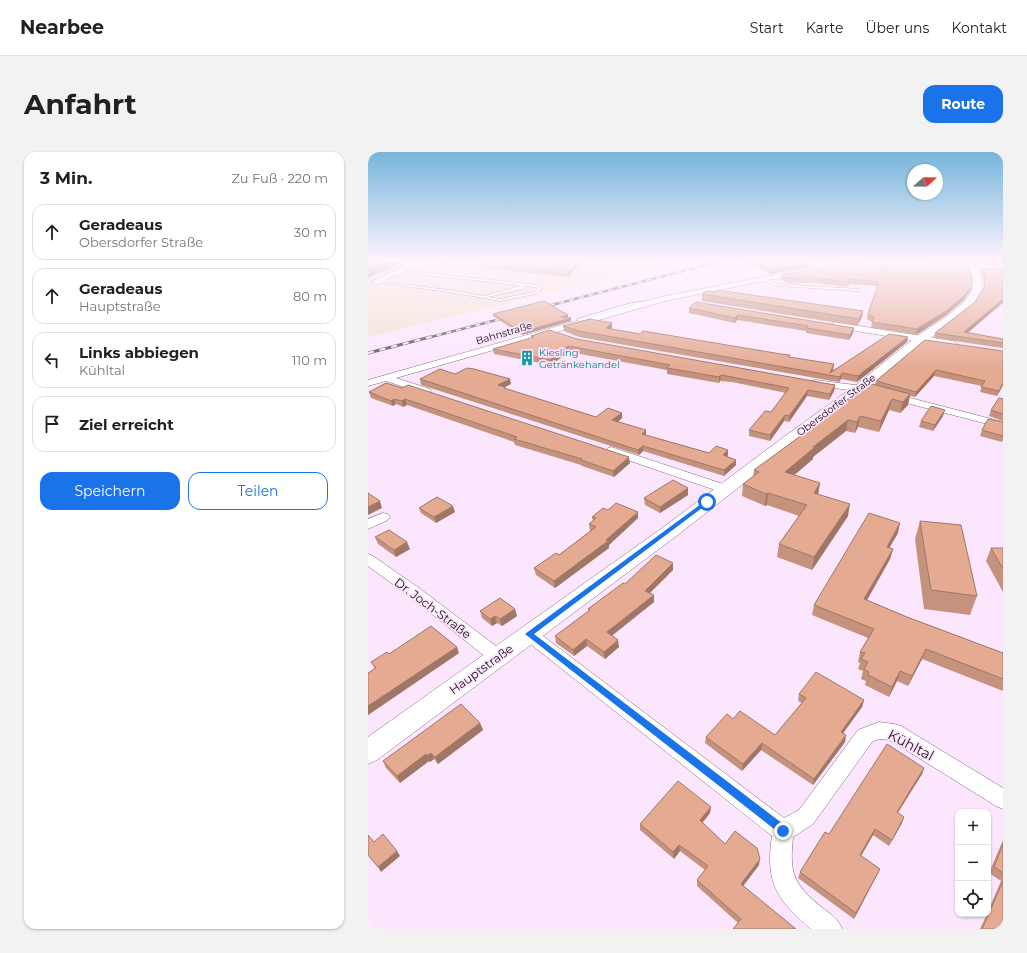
<!DOCTYPE html>
<html lang="de">
<meta charset="utf-8">
<style>
:root{--surface:#fff;--page:#f2f2f2;--text:#202124;--muted:#757577;--line:#e0e0e0;--accent:#1a73e8}
body{margin:0;font-family:Montserrat,sans-serif;background:var(--page);color:var(--text)}
.controls{position:absolute;right:12px;bottom:12px;display:grid;overflow:hidden;border-radius:8px;box-shadow:0 1px 3px #0004}
.controls button{width:36px;height:36px;display:grid;place-items:center;padding:0;border:0;border-bottom:1px solid var(--line);background:var(--surface);color:var(--text);font:20px sans-serif}
.compass{position:absolute;left:539px;top:12px;width:36px;height:36px;border-radius:50%;background:var(--surface);box-shadow:0 1px 3px #0004;rotate:70deg}
.stop{position:absolute;width:12px;height:12px;margin:-9px;border:3px solid #1a73e8;border-radius:50%;background:#fff}
.stop.end{background:#1a73e8;border-color:#fff;box-shadow:0 1px 4px #0008}
.list{margin:0;padding:0;list-style:none}
h2{display:flex;justify-content:space-between;align-items:center;height:52px;margin:0;padding:0 16px;font-size:17px}
h2 small{font-size:13px;font-weight:400;color:var(--muted)}
.list li{display:grid;grid-template-columns:26px 1fr auto;gap:12px;align-items:center;box-sizing:border-box;height:56px;margin:0 8px 8px;padding:0 8px;border:1px solid var(--line);border-radius:12px}
.list b{display:block;font-size:15px;white-space:nowrap}
.list p{margin:0;font-size:13px;white-space:nowrap;color:var(--muted)}
.list em{font-size:13px;font-style:normal;color:var(--muted)}
.actions{display:flex;gap:8px;padding:12px 16px}
.actions a{flex:1;padding:9px 0;border:1px solid var(--accent);border-radius:12px;text-align:center;font-size:14px;color:var(--accent)}
.actions .main{background:var(--accent);color:#fff}
.icon{flex:none;width:22px;height:22px;fill:none;stroke:currentColor;stroke-width:2;stroke-linecap:round;stroke-linejoin:round}
.map{position:relative;flex:none;width:635px;height:777px;overflow:hidden;border-radius:12px}
header{display:flex;align-items:center;gap:24px;box-sizing:border-box;height:56px;padding:0 20px;background:var(--surface);border-bottom:1px solid var(--line)}
header strong{font-size:19px}
nav{display:flex;gap:22px;margin-inline-start:auto;font-size:14px}
.intro{display:flex;align-items:center;justify-content:space-between;box-sizing:border-box;height:96px;padding:0 24px}
h1{margin:0;font-size:28px}
.button{padding:10px 18px;border-radius:12px;background:var(--accent);color:#fff;font-size:14px;font-weight:700}
main{display:flex;gap:24px;padding:0 24px}
aside{flex:1;background:var(--surface);border-radius:12px;box-shadow:0 1px 3px #0004}
.map>svg:first-child{display:block}
</style>
<header>
<strong>Nearbee</strong>
<nav><a>Start</a><a>Karte</a><a>Über uns</a><a>Kontakt</a></nav>
</header>
<div class="intro"><h1>Anfahrt</h1><a class="button">Route</a></div>
<main>
<aside>
<h2>3 Min.<small>Zu Fuß · 220 m</small></h2>
<ul class="list">
<li><svg class="icon" aria-label="ahead" viewBox="0 0 24 24"><path d="M12 20V5M6 11l6-6 6 6"/></svg><div><b>Geradeaus</b><p>Obersdorfer Straße</p></div><em>30 m</em></li>
<li><svg class="icon" aria-label="ahead" viewBox="0 0 24 24"><path d="M12 20V5M6 11l6-6 6 6"/></svg><div><b>Geradeaus</b><p>Hauptstraße</p></div><em>80 m</em></li>
<li><svg class="icon" aria-label="left" viewBox="0 0 24 24"><path d="M17 20v-9H6M10 6l-5 5 5 5"/></svg><div><b>Links abbiegen</b><p>Kühltal</p></div><em>110 m</em></li>
<li><svg class="icon" aria-label="arrive" viewBox="0 0 24 24"><path d="M6 21V4h12l-3 4 3 4H6"/></svg><div><b>Ziel erreicht</b></div></li>
</ul>
<div class="actions"><a class="main">Speichern</a><a>Teilen</a></div>
</aside>
<div class="map">
<svg width="635" height="777" viewBox="0 0 635 777">
<rect width="100%" height="100%" fill="#fce6fd"/>
<polygon fill="#f2e1d0" points="0,110 307,110 0,185"/>
<g fill="none" stroke-linecap="round" stroke-linejoin="round">
<g stroke="#826983" stroke-width="1">
<g id="lane">
<polygon points="73,110 100,111 102,112 100,113 74,111"/>
<path d="M31,118L169,133L174,137L167,142L132,149L81,140L5,130L7,129L81,138L116,144L152,134L151,133L30,120ZM156,134L168,135L170,137L165,140L132,147L120,145L154,137Z"/>
<polygon points="397,127 411,132 491,137 493,138 491,139 410,134 397,129"/>
<polygon points="282,149 284,150 283,151 264,153 213,168 214,171 212,171 209,167 263,151"/>
</g>
</g>
<g stroke="#826983" stroke-width="1">
<g id="street">
<polygon points="45,110 53,110 10,132 7,132 3,130"/>
<polygon points="453,110 460,110 450,118 297,149 28,226 62,237 63,239 62,241 54,241 18,229 0,234 0,228 293,145 446,115"/>
<polygon points="467,170 585,189 589,192 585,195 464,175 463,173"/>
<polygon points="448,228 502,235 507,238 502,241 444,233 443,231 444,229"/>
<polygon points="523,241 635,270 635,276 519,246 518,244"/>
<polygon points="243,295 361,334 363,337 361,340 353,340 239,301 237,299 239,297"/>
<polygon points="15,361 20,362 22,365 20,368 0,377 0,367"/>
<polygon points="0,402 5,404 51,436 136,500 138,505 136,510 130,512 124,510 41,444 0,414"/>
<path d="M161,476L167,478L416,666L431,658L490,578L511,570L526,572L533,574L635,636V657L628,654L522,588L511,587L504,590L445,672L425,685C421,723 426,733 456,757C464,763 470,767 474,777H443C408,748 397,729 404,684L155,486L153,482L155,478Z"/>
</g>
</g>
<g stroke="#826983" stroke-width="1">
<polygon id="secondary" points="603,112 606,113 614,127 614,139 604,154 586,169 557,190 498,239 425,293 311,382 9,608 0,612 0,585 297,374 413,287 488,233 549,184 578,165 596,150 604,139 604,127 598,115"/>
</g>
<g stroke="#826983" stroke-width="1">
<polygon id="primary" points="429,110 515,110 635,114 635,120 434,113"/>
</g>
<use href="#lane" fill="#fff" fill-rule="evenodd"/>
<use href="#street" fill="#fff" fill-rule="evenodd"/>
<use href="#secondary" fill="#fff" fill-rule="evenodd"/>
<use href="#primary" fill="#fff" fill-rule="evenodd"/>
<g stroke="#5d505e" stroke-width="2.5">
<g id="rail-far1">
<polyline points="172,156 350,110"/>
<polyline points="59,186 140,165"/>
</g>
</g>
<g stroke="#5d505e" stroke-width="3">
<polyline id="rail" points="0,201 62,185"/>
</g>
<use href="#rail-far1" stroke="#fce6fd" stroke-width="1.5" stroke-dasharray="5" stroke-linecap="butt"/>
<use href="#rail" stroke="#fce6fd" stroke-width="2" stroke-dasharray="6" stroke-linecap="butt"/>
</g>
<g fill="#c5927e">
<polygon points="115,110 215,110 200,125 114,116 113,111 116,110"/>
<polygon points="378,110 440,110 440,115 402,122"/>
<polygon points="544,110 635,110 635,113"/>
<polygon points="613,116 635,117 635,151 599,181 635,187 635,196 566,186 567,181 607,150 616,136 616,127 612,121"/>
<polygon points="414,123 604,134 602,139 595,149 577,164 548,183 503,176 504,170 499,167 500,162 509,134 481,132 480,135 449,131 420,131 413,128"/>
<polygon points="334,142 495,159 494,165 489,174 334,149"/>
<polygon points="321,156 486,176 485,181 481,188 438,181 438,179 369,168 367,171 321,161"/>
<polygon points="125,162 200,165 199,166 203,166 203,169 154,183 125,164"/>
<polygon points="195,174 244,176 243,177 272,182 422,203 422,205 465,218 540,185 539,190 489,230 473,227 471,230 211,185 196,179"/>
<polygon points="163,184 209,187 467,233 466,239 461,248 439,244 421,270 416,269 402,289 381,284 381,278 403,260 418,241 364,230 352,229 351,231 299,222 299,218 201,200 183,213 126,202 125,197 164,186"/>
<polygon points="557,188 635,233 629,244 612,240 614,234 566,224 547,245 542,244 540,253 532,261 521,258 511,280 490,275 487,281 478,279 445,305 445,307 426,323 452,331 450,342 480,364 444,418 409,405 411,392 431,364 399,353 397,354 374,344 375,332 385,325 386,318 441,278 441,277 507,233 508,229"/>
<polygon points="87,222 143,232 137,235 137,237 228,265 254,261 254,266 250,270 278,283 341,301 360,298 360,303 359,304 368,313 356,324 275,299 271,303 53,233 52,227"/>
<polygon points="18,231 262,311 246,325 214,314 213,313 147,293 146,290 39,253 35,255 28,252 25,254 3,246 1,240"/>
<polygon points="635,247 635,269 621,264 623,258"/>
<polygon points="575,264 565,279 551,275 553,269"/>
<polygon points="635,270 635,288 634,290 612,284 614,278"/>
<polygon points="320,336 320,343 292,361 277,353 276,346"/>
<polygon points="51,356 87,360 68,371 53,361"/>
<polygon points="240,358 270,366 241,393 241,396 187,436 168,423 166,416 191,403 222,379 221,372 225,369 224,365"/>
<polygon points="552,369 609,444 602,463 556,457 547,387"/>
<polygon points="530,381 521,396 525,397 522,407 499,448 539,465 635,501 635,539 554,507 540,534 529,529 521,545 497,533 498,529 493,527 495,519 490,517 492,511 490,510 492,500 500,486 444,463 446,453"/>
<polygon points="7,385 42,397 28,405 10,392"/>
<polygon points="623,396 635,396 635,440 618,409"/>
<polygon points="305,411 305,418 281,441 286,450 244,484 251,495 237,507 219,494 206,504 188,491 187,484 221,459 220,457 257,432"/>
<polygon points="112,459 149,464 134,474 129,471 124,474 114,466"/>
<polygon points="91,501 0,563 0,521 7,517 3,510 21,502"/>
<polygon points="431,542 496,548 494,555 475,581 477,590 445,633 393,598 374,619 337,591 338,585 365,567 407,583 434,551 430,549"/>
<polygon points="112,571 115,578 70,612 66,607 62,610 61,609 32,631 18,616 15,609"/>
<polygon points="556,616 554,622 530,661 534,671 521,694 505,683 493,704 512,717 486,767 430,726 432,720 461,682"/>
<polygon points="342,661 334,671 357,692 391,713 375,734 428,777 370,771 329,734 329,728 337,718 312,699 306,707 272,678 272,672"/>
<polygon points="635,688 635,777 612,777 619,762 620,762 620,759 633,729 621,721"/>
</g>
<g fill="#a07766">
<polygon points="18,110 36,110 0,126 0,118"/>
<polygon points="210,110 215,110 200,125 200,120"/>
<polygon points="440,110 440,115 402,122 403,118"/>
<polygon points="604,134 602,139 595,149 577,164 548,183 549,177"/>
<polygon points="635,147 635,150 594,186 596,180"/>
<polygon points="495,159 494,165 489,174 491,167"/>
<polygon points="200,163 200,165 193,167 193,165"/>
<polygon points="370,163 369,168 367,171 367,166"/>
<polygon points="203,166 203,169 154,183 154,180"/>
<polygon points="244,171 244,176 238,181 238,176"/>
<polygon points="486,176 485,181 481,188 482,183"/>
<polygon points="540,185 539,190 489,230 490,224"/>
<polygon points="200,194 201,200 183,213 182,208"/>
<polygon points="466,212 465,218 462,223 462,221"/>
<polygon points="568,218 566,224 547,245 548,240"/>
<polygon points="474,221 473,227 471,230 472,225"/>
<polygon points="353,223 352,229 351,231 351,225"/>
<polygon points="142,227 143,232 131,238 130,233"/>
<polygon points="635,231 635,233 629,244 631,239"/>
<polygon points="467,233 466,239 461,248 462,242"/>
<polygon points="440,238 439,244 421,270 421,264"/>
<polygon points="542,242 540,253 532,261 535,250"/>
<polygon points="26,247 28,252 25,254 23,249"/>
<polygon points="37,247 39,253 35,255 34,249"/>
<polygon points="524,247 521,258 511,280 513,269"/>
<polygon points="577,258 575,264 565,279 567,273"/>
<polygon points="254,261 254,266 245,274 244,268"/>
<polygon points="417,263 416,269 402,289 402,283"/>
<polygon points="492,264 490,275 487,281 489,270"/>
<polygon points="480,268 478,279 445,305 445,307 416,332 417,320 445,295"/>
<polygon points="278,278 278,284 274,282"/>
<polygon points="275,294 275,299 271,303 270,298"/>
<polygon points="360,298 360,303 355,309 355,303"/>
<polygon points="261,305 262,311 246,325 245,319"/>
<polygon points="368,308 368,313 356,324 356,318"/>
<polygon points="452,331 450,343 446,341"/>
<polygon points="320,336 320,343 292,361 292,355"/>
<polygon points="400,341 399,353 397,354 398,342"/>
<polygon points="12,349 14,356 0,363 0,355"/>
<polygon points="482,352 480,364 444,418 446,405"/>
<polygon points="85,354 87,360 68,371 66,365"/>
<polygon points="270,360 270,366 241,393 241,396 187,436 186,429 238,388"/>
<polygon points="532,371 530,381 516,405 519,395"/>
<polygon points="39,390 42,397 28,405 26,398"/>
<polygon points="525,397 522,407 494,457 496,447"/>
<polygon points="305,411 305,418 277,446 277,439"/>
<polygon points="286,443 286,450 239,487 239,480"/>
<polygon points="147,457 149,464 134,474 132,467"/>
<polygon points="127,464 129,471 124,474 122,467"/>
<polygon points="218,487 219,494 206,504 205,498"/>
<polygon points="250,488 251,495 237,507 236,500"/>
<polygon points="89,495 91,501 0,563 0,554"/>
<polygon points="558,497 554,507 540,534 544,524"/>
<polygon points="532,519 529,529 521,545 524,535"/>
<polygon points="496,548 494,555 471,587 473,580"/>
<polygon points="112,571 115,578 70,612 67,605"/>
<polygon points="478,583 477,590 445,633 446,627"/>
<polygon points="394,591 393,598 374,619 375,612"/>
<polygon points="63,601 66,607 62,610 59,604"/>
<polygon points="58,602 61,609 32,631 29,624"/>
<polygon points="556,616 554,622 526,666 529,660"/>
<polygon points="343,655 342,661 331,675 332,668"/>
<polygon points="536,665 534,671 521,694 524,688"/>
<polygon points="507,677 505,683 490,709 492,703"/>
<polygon points="311,693 312,699 306,707 305,700"/>
<polygon points="29,699 32,704 13,720 10,715"/>
<polygon points="392,707 391,713 372,738 373,732"/>
<polygon points="512,717 509,723 486,767 488,761"/>
</g>
<g fill="#e5aa92" stroke="#a07766">
<polygon points="0,110 18,110 0,118"/>
<polygon points="116,110 210,110 200,120 113,111"/>
<polygon points="387,110 440,110 403,118"/>
<polygon points="479,111 600,116 604,123 604,134 596,144 578,159 549,177 504,170 506,165 500,162 511,130 482,127 480,130 450,126 420,126 414,123"/>
<polygon points="613,116 635,117 635,147 596,180 635,187 635,191 567,181 607,150 617,134 617,123"/>
<polygon points="349,138 495,159 491,167 334,142 338,139 347,140"/>
<polygon points="176,149 200,163 193,165 203,166 154,180 125,162"/>
<polygon points="328,150 486,176 482,183 439,176 440,174 370,163 367,166 321,156"/>
<polygon points="222,167 244,171 238,176 272,182 275,179 413,202 422,203 421,205 466,212 462,221 521,182 540,185 490,224 474,221 472,225 211,179 195,174"/>
<polygon points="181,178 209,187 467,233 462,242 440,238 421,264 417,263 402,283 381,278 397,259 403,260 421,236 364,225 353,223 351,225 299,216 302,213 200,194 182,208 125,197 166,185 163,184"/>
<polygon points="557,188 635,199 635,231 631,239 613,235 617,229 568,218 548,240 508,229"/>
<polygon points="99,216 106,217 142,227 130,233 137,235 136,236 228,265 240,256 254,261 244,268 278,278 274,282 341,301 348,294 360,298 355,303 368,308 356,318 275,294 270,298 52,227 72,217 87,222"/>
<polygon points="18,231 34,236 40,233 261,305 245,319 213,308 214,307 146,287 149,285 37,247 34,249 26,247 23,249 1,240"/>
<polygon points="500,231 542,242 535,250 524,247 513,269 492,264 489,270 480,268 445,295 447,295 417,320 452,331 446,341 482,352 446,405 411,392 439,353 400,341 398,342 375,332 391,320 386,318 442,277 441,277"/>
<polygon points="631,246 635,247 635,262 623,258"/>
<polygon points="563,254 577,258 567,273 553,269"/>
<polygon points="620,267 635,270 635,284 614,278"/>
<polygon points="305,328 320,336 292,355 276,346"/>
<polygon points="0,341 12,349 0,355"/>
<polygon points="69,345 85,354 66,365 51,356"/>
<polygon points="248,351 270,360 238,388 240,389 186,429 166,416 188,401 191,403 228,375 221,372 228,366 224,365 235,356 240,358"/>
<polygon points="501,361 532,371 519,395 525,397 496,447 539,465 635,501 635,527 558,497 544,524 532,519 524,535 500,523 501,520 496,517 500,510 493,507 497,501 492,500 506,477 446,453"/>
<polygon points="552,369 593,373 609,444 563,438"/>
<polygon points="21,378 39,390 26,398 7,385"/>
<polygon points="623,396 635,396 635,417"/>
<polygon points="288,403 305,411 277,439 286,443 239,480 250,488 236,500 218,487 205,498 187,484 222,458 220,457 255,431 257,432"/>
<polygon points="132,446 147,457 132,467 127,464 122,467 112,459"/>
<polygon points="63,474 89,495 0,554 0,521 8,516 3,510 19,500 21,502"/>
<polygon points="448,520 496,548 473,580 478,583 446,627 394,591 375,612 338,585 359,562 365,567 372,559 407,583 438,546 431,542"/>
<polygon points="93,552 112,571 67,605 63,601 59,604 58,602 29,624 15,609"/>
<polygon points="519,592 556,616 529,660 536,665 524,688 507,677 492,703 512,717 488,761 432,720 457,680 461,682"/>
<polygon points="310,629 343,655 332,668 357,692 367,679 389,696 392,707 373,732 428,777 365,777 373,767 329,728 340,714 311,693 305,700 272,672"/>
<polygon points="15,682 29,699 10,715 0,703 0,683 6,690"/>
<polygon points="635,692 635,721 626,715"/>
<polygon points="635,729 635,777 614,777"/>
</g>
<linearGradient id="sky" x2="0" y2="1"><stop stop-color="#76b5db"/><stop offset="0.5" stop-color="#fef4fe"/><stop offset="1" stop-color="#fef4fe" stop-opacity="0"/></linearGradient>
<rect width="635" height="218" fill="url(#sky)"/>
<polygon fill="#1a73e8" points="337,349 342,350 166,482 419,675 420,679 419,682 415,684 157,482"/>
<defs>
<g id="building-bare" transform="scale(1.2)"><path d="M-4-6H4V6H1V3H-1V6H-4ZM-2.5-4.3h1.7v1.8h-1.7ZM.8-4.3h1.7v1.8H.8ZM-2.5-1h1.7V.8h-1.7ZM.8-1h1.7V.8H.8Z" fill="#0f9aa8" stroke="#fce6fd" stroke-width="2.5" paint-order="stroke"/></g>
</defs>
<g fill-rule="evenodd">
<use href="#building-bare" x="159" y="206"/>
</g>
<g text-anchor="middle" dominant-baseline="central" stroke-width="3.5" stroke-linejoin="round" paint-order="stroke">
<g font-size="10" fill="#1a111b" stroke="#fce6fd">
<text transform="translate(136 181) rotate(-16)">Bahnstraße</text>
<text transform="translate(468 253) rotate(-37)">Obersdorfer Straße</text>
</g>
<g font-size="10" fill="#0d838f" stroke="#fce6fd" text-anchor="start">
<text x="171" y="200">Kiesling<tspan x="171" dy="12">Getränkehandel</tspan></text>
</g>
<g font-size="12" fill="#1a111b" stroke="#fce6fd">
<text transform="translate(65 456) rotate(37)">Dr. Joch-Straße</text>
<text transform="translate(113 517) rotate(-36)">Hauptstraße</text>
</g>
<g font-size="14" fill="#1a111b" stroke="#fce6fd">
<text transform="translate(543 593) rotate(28)">Kühltal</text>
</g>
</g>
</svg>
<div class="controls">
<button>+</button>
<button>−</button>
<button><svg class="icon" aria-label="locate" viewBox="0 0 24 24"><circle cx="12" cy="12" r="6"/><path d="M12 2v4M12 18v4M2 12h4M18 12h4"/></svg></button>
</div>
<svg class="compass" viewBox="-18 -18 36 36"><path d="M0-13l5 13h-10z" fill="#e53935"/><path d="M0 13l5-13h-10z" fill="#757577"/></svg>
<div class="stop" style="left:339px;top:350px"></div>
<div class="stop end" style="left:415px;top:679px"></div>
</div>
</main>
